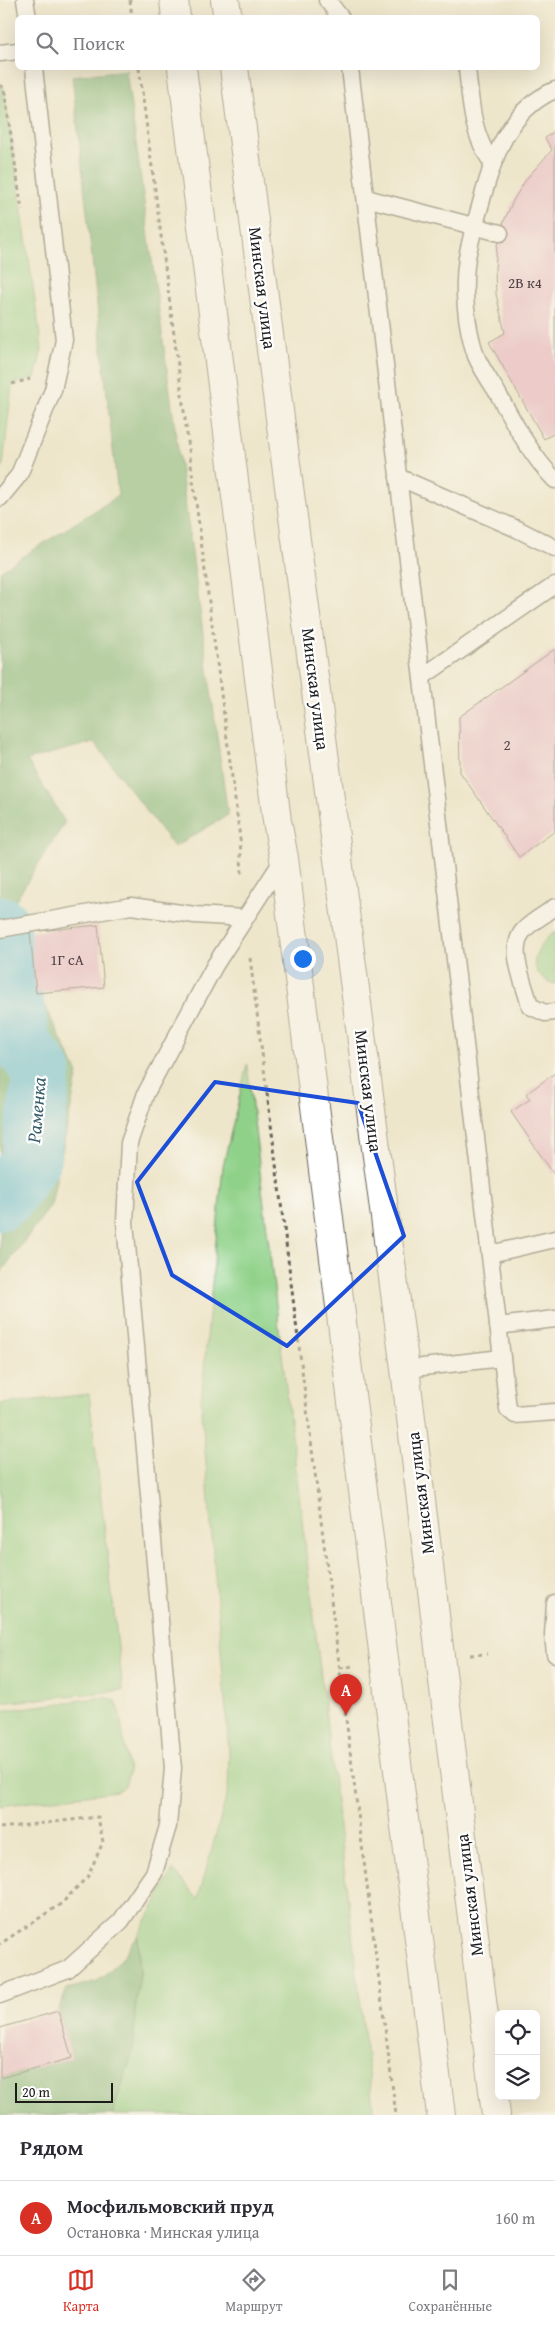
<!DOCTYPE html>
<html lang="ru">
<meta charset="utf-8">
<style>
:root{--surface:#fff;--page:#f7f7f7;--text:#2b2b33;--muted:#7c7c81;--line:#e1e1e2;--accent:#d93025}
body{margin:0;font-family:"Gentium Book Plus",serif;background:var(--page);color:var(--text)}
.controls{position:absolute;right:15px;bottom:15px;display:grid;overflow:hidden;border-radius:8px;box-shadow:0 5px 20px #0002}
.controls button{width:45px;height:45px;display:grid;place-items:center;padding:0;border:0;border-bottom:1px solid var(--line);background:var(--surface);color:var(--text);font:25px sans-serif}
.scale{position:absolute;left:15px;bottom:12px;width:98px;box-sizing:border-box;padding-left:5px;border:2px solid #1c1c1c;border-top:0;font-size:14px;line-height:18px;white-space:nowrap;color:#1c1c1c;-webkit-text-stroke:4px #fff;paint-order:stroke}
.you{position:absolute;left:302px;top:958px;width:18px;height:18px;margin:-12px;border:4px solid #fff;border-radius:50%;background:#1a73e8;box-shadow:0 0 0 8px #1a73e833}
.badge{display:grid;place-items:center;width:32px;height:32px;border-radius:50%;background:var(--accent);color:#fff;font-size:16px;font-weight:700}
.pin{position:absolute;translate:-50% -41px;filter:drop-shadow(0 1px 2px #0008)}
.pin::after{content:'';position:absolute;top:26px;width:18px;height:15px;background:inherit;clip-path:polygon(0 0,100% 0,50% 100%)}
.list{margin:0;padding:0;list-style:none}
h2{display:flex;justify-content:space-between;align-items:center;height:65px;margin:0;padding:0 20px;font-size:21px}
h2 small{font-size:16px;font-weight:400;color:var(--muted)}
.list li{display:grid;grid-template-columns:32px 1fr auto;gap:15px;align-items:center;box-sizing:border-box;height:75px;padding:0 20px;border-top:1px solid var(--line)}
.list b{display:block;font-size:19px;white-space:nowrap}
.list p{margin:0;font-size:16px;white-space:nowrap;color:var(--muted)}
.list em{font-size:16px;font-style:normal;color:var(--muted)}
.icon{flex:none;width:28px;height:28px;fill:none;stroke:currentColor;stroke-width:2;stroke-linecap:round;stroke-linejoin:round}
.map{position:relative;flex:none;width:555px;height:2115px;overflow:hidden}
.search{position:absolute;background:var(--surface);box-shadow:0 5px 20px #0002;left:15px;right:15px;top:15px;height:55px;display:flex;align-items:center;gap:12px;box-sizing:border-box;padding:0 18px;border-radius:8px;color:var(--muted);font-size:19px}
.sheet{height:140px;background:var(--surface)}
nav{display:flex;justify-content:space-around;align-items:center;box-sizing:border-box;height:70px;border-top:1px solid var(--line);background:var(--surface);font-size:14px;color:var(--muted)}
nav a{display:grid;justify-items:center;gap:2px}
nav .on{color:var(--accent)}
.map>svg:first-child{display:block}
</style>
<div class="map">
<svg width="555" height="2115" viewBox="0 0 555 2115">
<rect width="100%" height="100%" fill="#fff"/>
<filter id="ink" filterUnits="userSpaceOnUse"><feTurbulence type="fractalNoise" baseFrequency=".02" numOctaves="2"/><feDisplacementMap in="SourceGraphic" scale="10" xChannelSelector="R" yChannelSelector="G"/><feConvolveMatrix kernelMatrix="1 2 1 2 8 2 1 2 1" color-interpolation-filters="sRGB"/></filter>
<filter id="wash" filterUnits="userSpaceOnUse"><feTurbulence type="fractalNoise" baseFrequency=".0096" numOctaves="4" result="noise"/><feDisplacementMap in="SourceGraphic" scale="20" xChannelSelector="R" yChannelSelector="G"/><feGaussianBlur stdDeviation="1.12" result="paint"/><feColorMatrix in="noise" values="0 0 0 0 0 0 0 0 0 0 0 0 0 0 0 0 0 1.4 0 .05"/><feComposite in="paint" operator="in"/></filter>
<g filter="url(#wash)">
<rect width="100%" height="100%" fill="#eee6cb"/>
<g fill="#90d189" stroke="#567652">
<polygon points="0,85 4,88 42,349 35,378 12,384 3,466 0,471"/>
<path d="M555,932V984C523,974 534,946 555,932Z"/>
<polygon points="247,1064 374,2115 112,2115 133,2051 135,2012 140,1973 138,1936 173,1870 198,1899 228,1791 229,1751 201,1401 223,1166"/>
<polygon points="89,1394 123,1690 0,1703 0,1404"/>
<polygon points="105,1697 116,1701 119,1709 129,1772 125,1786 117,1791 0,1806 0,1711"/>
</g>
<g fill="#74b375" stroke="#486848">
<polygon points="126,70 228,815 174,847 94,742 27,760 65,822 12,906 36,989 78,1073 51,1205 0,1274 0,571 118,496 72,76"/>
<polygon points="138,1936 140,1973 135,2012 133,2051 112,2115 0,2115 0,2078 72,2058 58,2011 67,1989 97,1981 118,1963"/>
</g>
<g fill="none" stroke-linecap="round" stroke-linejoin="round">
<polyline stroke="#64c3e2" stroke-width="59" points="0,925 21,1042 42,1072 31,1159 7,1196 0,1201"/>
</g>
<g id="blocks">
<g fill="#e8abc6">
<polygon points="555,131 555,433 544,439 489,342 505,333 496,294 495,269 497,245 504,221 514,199 527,178 552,150 545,138"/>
<polygon points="555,649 555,831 519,857 460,772 459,717"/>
<polygon points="98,925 104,987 36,993 30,932"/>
<polygon points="555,1073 555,1176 511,1112 530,1099 526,1094"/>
<polygon points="58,2011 72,2058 0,2078 0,2028"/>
</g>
</g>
</g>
<g filter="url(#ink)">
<use href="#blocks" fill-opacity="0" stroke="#666359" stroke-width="1"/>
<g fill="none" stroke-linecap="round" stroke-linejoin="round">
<g stroke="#666359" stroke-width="19">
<g id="service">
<polyline points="25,0 28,18"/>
<polyline points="327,0 341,18"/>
<polyline points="0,53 18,51"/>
<polyline points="350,68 508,1409 515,1415 555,1412"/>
<path d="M467,68C471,103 471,132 492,163"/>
<path d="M555,90C508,110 493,158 481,203C476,221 470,240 467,258C462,289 466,326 476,356C481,368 490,381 497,392C514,423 530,454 555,480"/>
<polyline points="366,198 500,233"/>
<polyline points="398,477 517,529 555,548"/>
<polyline points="0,498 19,475 53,390 64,340 34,68"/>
<polyline points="422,677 555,585"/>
<path d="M555,907C546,914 534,920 526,928C505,946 525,984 530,1006L545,1013L555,1012"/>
<polyline points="0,929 131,906 195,915 245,918"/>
<polyline points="490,1254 555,1239"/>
<polyline points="498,1326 555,1319"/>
<polyline points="405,1369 502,1358"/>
<polyline points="555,1603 553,1635 555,1654"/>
<polyline points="0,1995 68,1969 121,1921 154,1873 168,1826 173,1768 125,1222 129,1143 146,1093 215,965 284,858"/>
</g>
</g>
<g stroke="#666359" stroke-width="30">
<g id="secondary">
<polyline points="174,0 176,18"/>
<polyline points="225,0 228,18"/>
<polyline points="182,68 277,821 284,858 441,2115"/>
<polyline points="234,68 405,1369 496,2115"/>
</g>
</g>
<g stroke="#666359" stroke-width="3" stroke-dasharray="4 4" stroke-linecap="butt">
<polyline points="130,0 132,18"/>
<polyline points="139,68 240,838 242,875"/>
<polyline points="0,85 4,88 22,211"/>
<polyline points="12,384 30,379"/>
<polyline points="250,958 396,2115"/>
<polyline points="470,1655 487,1654"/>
<polyline points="340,1668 354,1666"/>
<polyline points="0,1828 98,1817 103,1842 88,1876 62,1903 0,1944"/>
</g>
<use href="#service" stroke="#fff" stroke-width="16"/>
<use href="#secondary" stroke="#fff" stroke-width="28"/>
</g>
</g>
<path d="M0 0H555V2115H0ZM215,1082L358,1103L404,1236L287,1346L172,1275L137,1182Z" fill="#eee6cb" fill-opacity=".55" fill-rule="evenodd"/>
<path fill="none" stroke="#1d4ed8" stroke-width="4" stroke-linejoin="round" d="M215,1082L358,1103L404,1236L287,1346L172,1275L137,1182Z"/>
<g text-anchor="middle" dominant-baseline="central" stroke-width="4.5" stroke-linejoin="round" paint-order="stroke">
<g font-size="15" fill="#4f4046">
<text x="525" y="282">2В к4</text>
<text x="507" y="744">2</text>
<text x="67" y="959">1Г сА</text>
</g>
<g font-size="18" fill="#1c1c1c" stroke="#fff">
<text transform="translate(263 288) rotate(83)">Минская улица</text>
<text transform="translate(316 689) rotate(83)">Минская улица</text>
<text transform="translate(369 1091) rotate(83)">Минская улица</text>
<text transform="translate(420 1493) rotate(-97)">Минская улица</text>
<text transform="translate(469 1895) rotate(-97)">Минская улица</text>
</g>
<g font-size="19" font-style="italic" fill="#395f6b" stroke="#fff">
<text transform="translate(36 1110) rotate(-85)">Раменка</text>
</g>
</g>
</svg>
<div class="controls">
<button><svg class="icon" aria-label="locate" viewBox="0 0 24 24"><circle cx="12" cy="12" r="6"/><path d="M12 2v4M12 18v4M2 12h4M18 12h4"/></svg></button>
<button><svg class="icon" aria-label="layers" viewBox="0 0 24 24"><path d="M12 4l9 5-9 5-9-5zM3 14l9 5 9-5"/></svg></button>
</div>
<div class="scale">20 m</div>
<div class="you"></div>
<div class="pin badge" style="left:346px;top:1715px">A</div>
<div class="search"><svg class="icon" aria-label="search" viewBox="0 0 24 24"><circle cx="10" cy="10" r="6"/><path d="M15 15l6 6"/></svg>Поиск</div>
</div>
<section class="sheet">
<h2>Рядом<small></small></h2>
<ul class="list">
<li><span class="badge">A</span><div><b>Мосфильмовский пруд</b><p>Остановка · Минская улица</p></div><em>160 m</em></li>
</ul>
</section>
<nav>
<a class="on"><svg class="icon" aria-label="map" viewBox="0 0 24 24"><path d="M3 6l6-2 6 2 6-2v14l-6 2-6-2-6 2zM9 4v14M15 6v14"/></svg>Карта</a>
<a><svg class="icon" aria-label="directions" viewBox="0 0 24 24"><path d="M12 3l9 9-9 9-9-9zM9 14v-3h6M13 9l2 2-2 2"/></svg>Маршрут</a>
<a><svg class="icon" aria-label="saved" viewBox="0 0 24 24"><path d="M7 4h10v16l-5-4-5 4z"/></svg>Сохранённые</a>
</nav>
